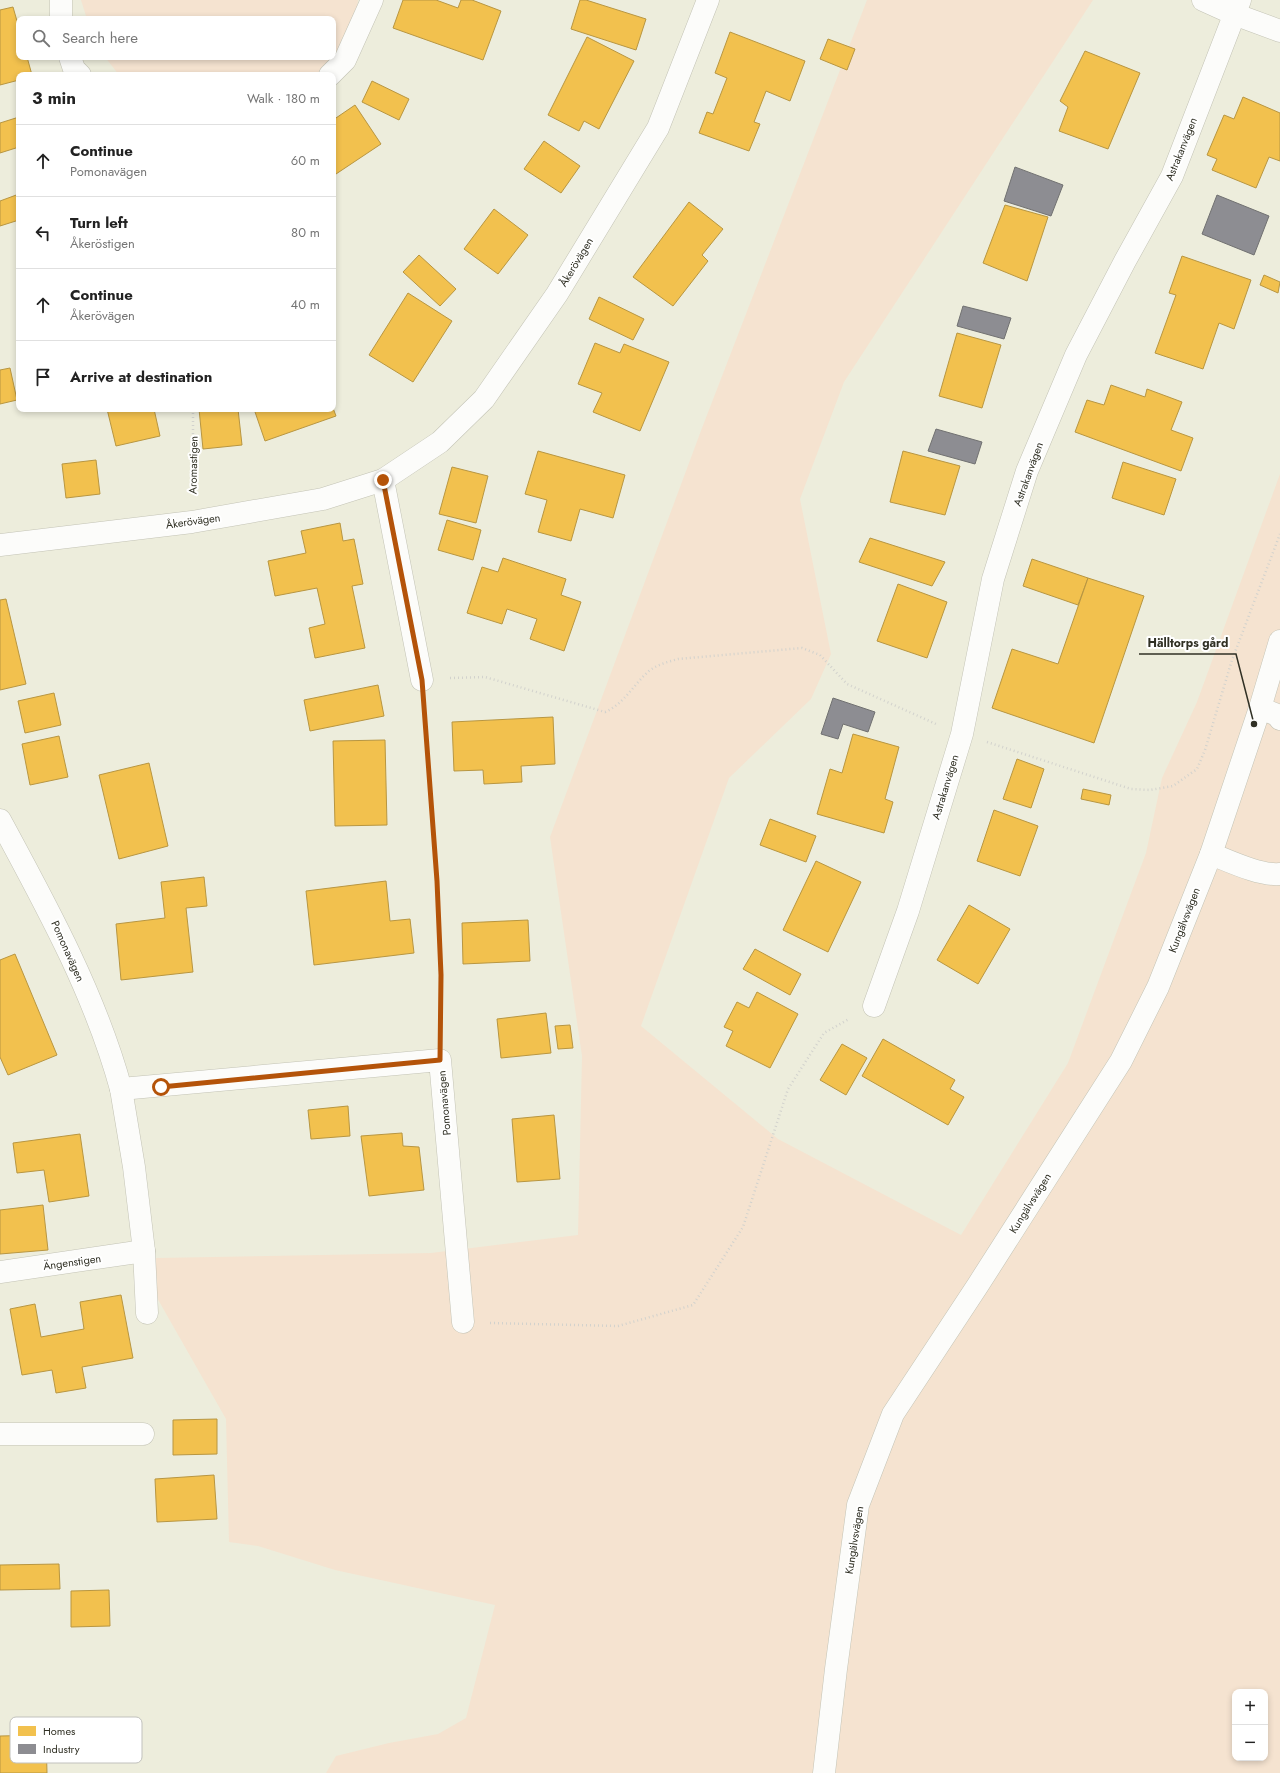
<!DOCTYPE html>
<meta charset="utf-8">
<style>
:root{--surface:#fff;--page:#f6f6f6;--text:#222;--muted:#767676;--line:#e0e0e0}
body{margin:0;font-family:Jost,sans-serif;background:var(--page);color:var(--text)}
.controls{position:absolute;right:12px;bottom:12px;display:grid;overflow:hidden;border-radius:8px;box-shadow:0 2px 6px #0003}
.controls button{width:36px;height:36px;display:grid;place-items:center;padding:0;border:0;border-bottom:1px solid var(--line);background:var(--surface);color:var(--text);font:20px sans-serif}
.stop{position:absolute;width:12px;height:12px;margin:-9px;border:3px solid #b45309;border-radius:50%;background:#fff}
.stop.end{background:#b45309;border-color:#fff;box-shadow:0 1px 4px #0008}
.list{margin:0;padding:0;list-style:none}
h2{display:flex;justify-content:space-between;align-items:center;height:52px;margin:0;padding:0 16px;font-size:17px}
h2 small{font-size:13px;font-weight:400;color:var(--muted)}
.list li{display:grid;grid-template-columns:26px 1fr auto;gap:12px;align-items:center;box-sizing:border-box;height:72px;padding:0 16px;border-top:1px solid var(--line)}
.list b{display:block;font-size:15px;white-space:nowrap}
.list p{margin:0;font-size:13px;white-space:nowrap;color:var(--muted)}
.list em{font-size:13px;font-style:normal;color:var(--muted)}
.icon{flex:none;width:22px;height:22px;fill:none;stroke:currentColor;stroke-width:2;stroke-linecap:round;stroke-linejoin:round}
.map{position:relative;flex:none;width:1280px;height:1773px;overflow:hidden}
.search{position:absolute;background:var(--surface);box-shadow:0 2px 6px #0003;left:16px;top:16px;width:320px;height:44px;display:flex;align-items:center;gap:10px;box-sizing:border-box;padding:0 14px;border-radius:8px;color:var(--muted);font-size:15px}
.panel{position:absolute;background:var(--surface);box-shadow:0 2px 6px #0003;left:16px;top:72px;width:320px;height:340px;border-radius:8px}
.map>svg:first-child{display:block}
</style>
<div class="map">
<svg width="1280" height="1773" viewBox="0 0 1280 1773">
<rect width="100%" height="100%" fill="#ededdc"/>
<g fill="#f5e3d0" fill-rule="evenodd">
<polygon points="81,0 358,0 356,16 338,56 320,75 119,75 105,57 333,57 333,19 87,19"/>
<path d="M867,0H1093L844,382L800,499L831,654L811,699L729,778L641,1026L778,1139L961,1235L1068,1063L1146,853L1162,778L1197,702L1280,474V1773H326L336,1756L389,1743L438,1734L466,1718L495,1605L335,1570L258,1546L229,1542L226,1419L156,1296V1258L431,1253L578,1235L582,1056L550,837L702,428ZM1235,1692H1265V1758H1235Z"/>
</g>
<g fill="#f2c14e" stroke="#b89641">
<polygon points="403,0 436,0 458,8 461,0 472,0 501,11 483,60 393,28"/>
<polygon points="580,0 586,0 646,19 636,50 571,29"/>
<polygon points="13,7 19,28 19,57 27,57 32,75 19,75 19,80 0,85 0,10"/>
<polygon points="730,32 805,61 790,101 766,91 754,122 760,124 749,151 699,133 707,112 713,114 727,78 715,73"/>
<polygon points="587,37 634,61 599,129 584,121 579,131 548,115"/>
<polygon points="828,39 855,49 847,70 820,59"/>
<polygon points="1085,51 1140,73 1108,149 1059,131 1068,107 1060,101"/>
<polygon points="372,81 409,99 399,120 362,102"/>
<polygon points="1243,97 1280,113 1280,161 1269,157 1256,188 1212,170 1217,159 1207,155 1224,115 1234,119"/>
<polygon points="355,105 381,144 333,176 333,120"/>
<polygon points="19,117 19,147 0,153 0,123"/>
<polygon points="544,141 580,166 561,193 524,169"/>
<polygon points="19,194 19,220 0,226 0,201"/>
<polygon points="689,202 723,229 702,255 708,261 673,306 633,277"/>
<polygon points="1005,205 1048,217 1027,281 983,263"/>
<polygon points="494,209 528,235 498,274 464,249"/>
<polygon points="419,255 456,289 440,306 403,272"/>
<polygon points="1182,256 1251,280 1234,329 1219,323 1203,369 1155,353 1176,295 1169,293"/>
<polygon points="1264,275 1280,282 1278,293 1260,285"/>
<polygon points="408,293 452,321 413,382 369,355"/>
<polygon points="599,297 644,319 633,340 589,319"/>
<polygon points="957,333 1001,345 982,408 939,396"/>
<polygon points="595,343 620,353 624,344 669,362 640,431 593,412 602,393 578,384"/>
<polygon points="10,368 17,400 0,404 0,370"/>
<polygon points="1111,385 1145,397 1147,389 1182,402 1171,430 1193,438 1181,471 1075,432 1087,400 1104,405"/>
<polygon points="333,408 336,416 265,441 254,409"/>
<polygon points="107,409 154,409 160,436 116,446"/>
<polygon points="199,409 238,409 242,445 203,449"/>
<polygon points="538,451 625,475 613,518 580,509 571,541 538,532 547,500 525,494"/>
<polygon points="903,451 960,466 945,515 890,502"/>
<polygon points="96,460 100,494 66,498 62,464"/>
<polygon points="1123,462 1176,479 1164,515 1112,498"/>
<polygon points="452,467 488,476 476,523 439,514"/>
<polygon points="447,520 481,530 473,560 438,550"/>
<polygon points="340,523 343,541 354,539 363,584 352,586 365,648 315,658 309,628 325,624 317,588 275,596 268,561 306,553 301,531"/>
<polygon points="870,538 945,562 932,586 859,562"/>
<polygon points="503,558 566,579 561,595 581,602 564,651 530,639 537,619 507,609 502,624 467,613 482,567 498,572"/>
<polygon points="1032,559 1088,578 1078,605 1023,586"/>
<polygon points="1088,578 1144,596 1094,743 992,708 1012,649 1058,664"/>
<polygon points="898,584 947,602 927,658 877,641"/>
<polygon points="6,599 26,684 0,690 0,600"/>
<polygon points="378,685 384,716 310,731 304,700"/>
<polygon points="54,693 61,725 25,733 18,701"/>
<polygon points="553,717 555,764 521,766 522,782 484,784 483,770 454,771 452,722"/>
<polygon points="853,734 899,747 885,799 893,802 884,833 817,814 830,769 842,773"/>
<polygon points="59,736 68,777 30,785 22,744"/>
<polygon points="385,740 387,825 335,826 333,741"/>
<polygon points="1017,759 1044,769 1031,808 1003,799"/>
<polygon points="149,763 168,846 119,859 99,775"/>
<polygon points="1083,789 1111,795 1109,805 1081,799"/>
<polygon points="994,810 1038,826 1020,876 977,861"/>
<polygon points="770,819 816,836 806,862 760,845"/>
<polygon points="816,861 861,882 828,952 783,930"/>
<polygon points="204,877 207,906 186,908 193,972 121,980 116,924 165,918 161,882"/>
<polygon points="386,881 390,921 410,919 414,953 314,965 306,891"/>
<polygon points="969,905 1010,929 978,984 937,960"/>
<polygon points="528,920 530,961 463,964 462,923"/>
<polygon points="755,949 801,974 790,995 743,969"/>
<polygon points="15,954 57,1055 8,1075 0,1057 0,960"/>
<polygon points="757,992 798,1014 770,1068 726,1046 733,1031 724,1027 737,1002 749,1008"/>
<polygon points="546,1013 551,1053 501,1058 497,1019"/>
<polygon points="570,1025 573,1048 558,1049 555,1026"/>
<polygon points="883,1039 955,1080 950,1089 964,1097 948,1125 862,1076"/>
<polygon points="842,1044 867,1058 846,1095 820,1080"/>
<polygon points="348,1106 350,1136 311,1139 308,1110"/>
<polygon points="554,1115 560,1179 517,1182 512,1119"/>
<polygon points="402,1133 403,1146 419,1147 424,1190 369,1196 361,1136"/>
<polygon points="80,1134 89,1196 49,1202 44,1170 17,1173 13,1143"/>
<polygon points="43,1205 48,1250 0,1254 0,1210"/>
<polygon points="121,1295 133,1358 82,1367 86,1388 56,1393 52,1370 22,1375 10,1309 35,1304 41,1337 84,1329 80,1302"/>
<polygon points="217,1419 217,1454 173,1455 173,1420"/>
<polygon points="214,1475 217,1519 157,1522 155,1479"/>
<polygon points="59,1564 60,1589 0,1590 0,1565"/>
<polygon points="109,1590 110,1626 71,1627 71,1591"/>
<polygon points="46,1735 47,1773 0,1773 0,1736"/>
</g>
<g fill="#8d8d92" stroke="#717171">
<polygon points="1015,167 1063,185 1051,216 1004,201"/>
<polygon points="1217,195 1269,216 1254,255 1202,234"/>
<polygon points="963,306 1011,318 1004,339 957,326"/>
<polygon points="936,429 982,442 975,464 928,451"/>
<polygon points="833,698 875,712 868,732 843,724 838,739 821,734"/>
</g>
<g fill="none" stroke-linecap="round" stroke-linejoin="round">
<g stroke="#c3c3b5" stroke-width="23">
<g id="minor">
<polyline points="1203,0 1234,14 1280,31"/>
<polyline points="61,19 61,0"/>
<polyline points="70,57 74,69 80,75"/>
<polyline points="330,75 345,60 372,0"/>
<polyline points="383,480 422,680"/>
<polyline points="0,545 192,522 323,499 383,480 440,442 484,399 557,294 658,128 708,0"/>
<polyline points="1260,708 1277,715 1280,719"/>
<path d="M0,820C47,907 95,994 121,1089L440,1060L463,1322"/>
<path d="M1211,854C1229,861 1260,876 1280,874"/>
<polyline points="874,1006 908,911 962,734 993,579 1027,471 1076,355 1125,261 1172,176 1240,0"/>
<polyline points="121,1089 134,1167 144,1251 147,1313"/>
<polyline points="0,1272 144,1251"/>
<polyline points="0,1434 143,1434"/>
<polyline points="824,1773 836,1669 858,1505 893,1414 978,1285 1121,1061 1158,987 1211,854 1260,708 1280,641"/>
</g>
</g>
<g stroke="#d2d2cd" stroke-width="2.5" stroke-dasharray="1 3" stroke-linecap="butt">
<polyline points="193,494 193,409"/>
<path d="M450,678L485,677L605,712C624,704 634,684 649,671C658,664 668,662 678,659L802,648L820,655L847,684L936,724"/>
<path d="M424,706C432,815 442,923 440,1033"/>
<polyline points="987,742 1131,789 1150,790 1173,786 1197,769 1205,750 1232,660 1280,534"/>
<polyline points="490,1323 618,1326 693,1305 743,1227 788,1089 824,1033 849,1019"/>
</g>
<use href="#minor" stroke="#fcfcfa" stroke-width="22"/>
</g>
<g fill="none" stroke-linecap="round" stroke-linejoin="round">
<polyline stroke="#b45309" stroke-width="5" points="161,1087 440,1060 441,975 437,881 422,680 383,480"/>
</g>
<g text-anchor="middle" dominant-baseline="central" stroke-width="4" stroke-linejoin="round" paint-order="stroke">
<g font-size="11" fill="#303024" stroke="#fff">
<text transform="translate(1181 149) rotate(-68)">Astrakanvägen</text>
<text transform="translate(576 262) rotate(-59)">Åkerövägen</text>
<text transform="translate(193 465) rotate(-89)">Aromastigen</text>
<text transform="translate(1028 474) rotate(-70)">Astrakanvägen</text>
<text transform="translate(193 521) rotate(-8)">Åkerövägen</text>
<text transform="translate(945 787) rotate(-73)">Astrakanvägen</text>
<text transform="translate(1184 920) rotate(-69)">Kungälvsvägen</text>
<text transform="translate(68 951) rotate(66)">Pomonavägen</text>
<text transform="translate(444 1103) rotate(-95)">Pomonavägen</text>
<text transform="translate(1030 1203) rotate(-58)">Kungälvsvägen</text>
<text transform="translate(72 1262) rotate(-8)">Ängenstigen</text>
<text transform="translate(854 1540) rotate(-81)">Kungälvsvägen</text>
</g>
</g>
<rect x="10" y="1717" width="132" height="46" rx="6" fill="#fff" stroke="#c1c1bd" stroke-width="1"/>
<rect x="18" y="1726" width="18" height="10" fill="#f2c14e"/>
<rect x="18" y="1744" width="18" height="10" fill="#8d8d92"/>
<g font-size="11" fill="#303024">
<text x="43" y="1735">Homes</text>
<text x="43" y="1753">Industry</text>
</g>
<path fill="none" stroke="#303024" stroke-width="1.5" d="M1254 724L1236 654H1139"/>
<circle fill="#303024" stroke="#fff" stroke-width="1.5" cx="1254" cy="724" r="4"/>
<g font-size="12" text-anchor="middle" font-weight="bold" fill="#303024" stroke="#fff" stroke-width="4" stroke-linejoin="round" paint-order="stroke">
<text x="1188" y="647">Hälltorps gård</text>
</g>
</svg>
<div class="controls">
<button>+</button>
<button>−</button>
</div>
<div class="stop" style="left:161px;top:1087px"></div>
<div class="stop end" style="left:383px;top:480px"></div>
<div class="search"><svg class="icon" aria-label="search" viewBox="0 0 24 24"><circle cx="10" cy="10" r="6"/><path d="M15 15l6 6"/></svg>Search here</div>
<section class="panel">
<h2>3 min<small>Walk · 180 m</small></h2>
<ul class="list">
<li><svg class="icon" aria-label="ahead" viewBox="0 0 24 24"><path d="M12 20V5M6 11l6-6 6 6"/></svg><div><b>Continue</b><p>Pomonavägen</p></div><em>60 m</em></li>
<li><svg class="icon" aria-label="left" viewBox="0 0 24 24"><path d="M17 20v-9H6M10 6l-5 5 5 5"/></svg><div><b>Turn left</b><p>Åkeröstigen</p></div><em>80 m</em></li>
<li><svg class="icon" aria-label="ahead" viewBox="0 0 24 24"><path d="M12 20V5M6 11l6-6 6 6"/></svg><div><b>Continue</b><p>Åkerövägen</p></div><em>40 m</em></li>
<li><svg class="icon" aria-label="arrive" viewBox="0 0 24 24"><path d="M6 21V4h12l-3 4 3 4H6"/></svg><div><b>Arrive at destination</b></div></li>
</ul>
</section>
</div>
